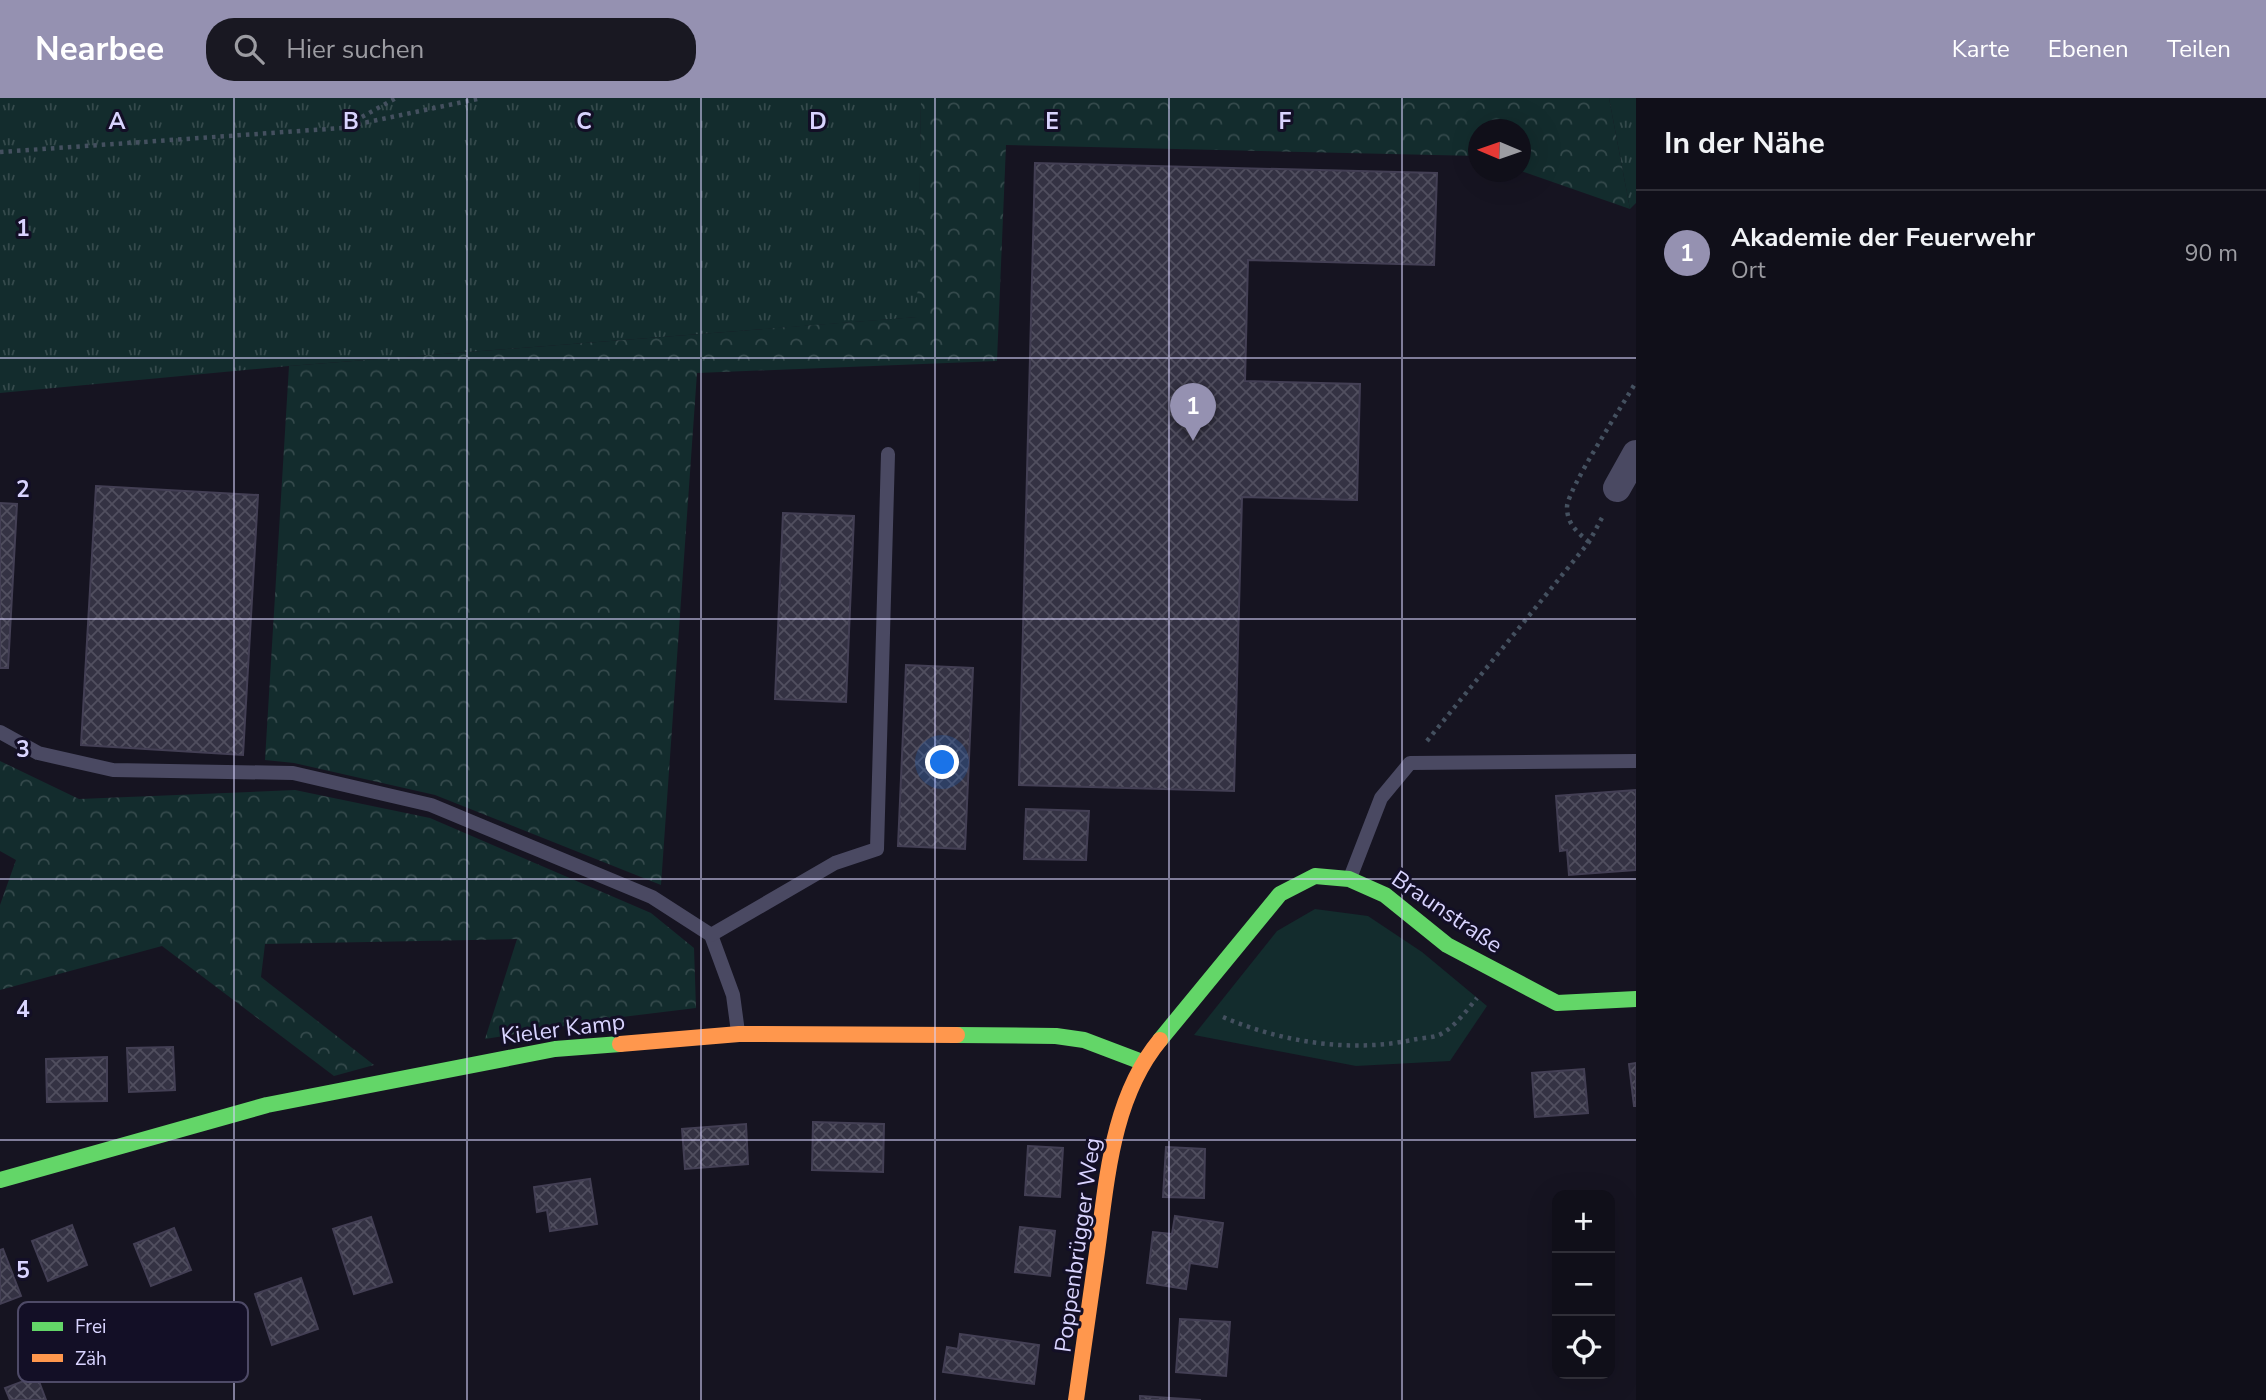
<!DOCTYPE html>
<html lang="de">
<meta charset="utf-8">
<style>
:root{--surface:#100f19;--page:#191822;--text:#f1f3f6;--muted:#9c9ca2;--line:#302f38;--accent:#9591b1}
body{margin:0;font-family:"Nunito Sans",sans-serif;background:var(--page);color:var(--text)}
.controls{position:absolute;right:21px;bottom:21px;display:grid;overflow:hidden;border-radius:14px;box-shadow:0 7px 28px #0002}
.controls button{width:63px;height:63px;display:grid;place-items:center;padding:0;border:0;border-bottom:2px solid var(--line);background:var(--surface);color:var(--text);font:35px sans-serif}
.compass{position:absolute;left:1468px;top:21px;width:63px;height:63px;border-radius:50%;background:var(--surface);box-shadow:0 7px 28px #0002;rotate:272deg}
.you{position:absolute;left:943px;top:665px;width:24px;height:24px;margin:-18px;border:5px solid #fff;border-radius:50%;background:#1a73e8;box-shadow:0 0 0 10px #1a73e833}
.badge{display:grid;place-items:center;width:46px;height:46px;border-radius:50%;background:var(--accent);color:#fff;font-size:23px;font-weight:700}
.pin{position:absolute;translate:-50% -58px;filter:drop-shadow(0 2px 4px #0008)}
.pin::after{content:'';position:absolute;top:37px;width:24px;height:21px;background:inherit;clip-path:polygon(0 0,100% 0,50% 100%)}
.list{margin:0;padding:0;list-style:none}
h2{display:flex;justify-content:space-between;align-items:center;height:91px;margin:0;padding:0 28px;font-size:30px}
h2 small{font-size:23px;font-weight:400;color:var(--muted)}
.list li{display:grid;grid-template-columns:46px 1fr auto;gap:21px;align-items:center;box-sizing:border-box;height:126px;padding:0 28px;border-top:2px solid var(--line)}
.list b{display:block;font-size:26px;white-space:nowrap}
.list p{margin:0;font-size:23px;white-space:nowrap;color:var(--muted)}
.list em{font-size:23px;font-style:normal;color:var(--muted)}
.icon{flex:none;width:38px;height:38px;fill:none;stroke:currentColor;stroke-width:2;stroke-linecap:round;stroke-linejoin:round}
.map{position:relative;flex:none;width:1636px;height:1302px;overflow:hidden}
header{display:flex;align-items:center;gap:42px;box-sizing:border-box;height:98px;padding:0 35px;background:var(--accent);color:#fff}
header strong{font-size:33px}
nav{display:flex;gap:38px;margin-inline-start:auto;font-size:24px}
.search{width:490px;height:63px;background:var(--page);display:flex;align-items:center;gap:18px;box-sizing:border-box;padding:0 24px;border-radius:28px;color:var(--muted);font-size:26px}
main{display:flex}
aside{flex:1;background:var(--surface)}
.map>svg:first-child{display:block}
</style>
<header>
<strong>Nearbee</strong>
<div class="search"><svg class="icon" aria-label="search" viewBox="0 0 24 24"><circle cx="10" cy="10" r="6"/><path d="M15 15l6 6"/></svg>Hier suchen</div>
<nav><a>Karte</a><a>Ebenen</a><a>Teilen</a></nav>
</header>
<main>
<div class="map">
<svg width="1636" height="1302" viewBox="0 0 1636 1302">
<defs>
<pattern id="grass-tufts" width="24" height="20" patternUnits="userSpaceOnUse" patternTransform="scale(1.75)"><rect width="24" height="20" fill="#132c2d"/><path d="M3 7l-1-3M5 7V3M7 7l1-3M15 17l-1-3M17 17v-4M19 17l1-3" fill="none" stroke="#354a4c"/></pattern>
<pattern id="forest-crowns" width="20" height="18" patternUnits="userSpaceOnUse" patternTransform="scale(1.75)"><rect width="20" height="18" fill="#132c2d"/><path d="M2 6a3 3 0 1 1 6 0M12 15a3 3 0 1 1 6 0" fill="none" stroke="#354a4c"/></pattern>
<pattern id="building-cross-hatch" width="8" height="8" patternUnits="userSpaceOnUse" patternTransform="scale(1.75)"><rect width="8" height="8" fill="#343243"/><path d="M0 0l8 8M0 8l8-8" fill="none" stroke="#514f5f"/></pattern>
</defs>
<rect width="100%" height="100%" fill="#161421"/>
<g fill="url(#grass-tufts)">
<polygon points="0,0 921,0 918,219 289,268 0,295"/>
<polygon points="1609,0 1636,0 1636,105 1630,111"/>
</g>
<g fill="url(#forest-crowns)">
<polygon points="921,0 1609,0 1630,111 1521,73 1520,32 1478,32 1478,58 1006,47 997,263 697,275 661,787 435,697 294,665 265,662 289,268 917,219"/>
<polygon points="0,663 79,701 295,692 430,720 651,815 694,850 696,910 614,920 485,941 517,841 265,846 261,879 374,967 334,978 162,848 0,892 0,807 16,762 0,753"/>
</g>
<polygon fill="#132c2d" points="1315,811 1368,818 1422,854 1487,908 1450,963 1356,968 1194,937 1277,833"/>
<g fill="url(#building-cross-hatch)" stroke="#433f54" stroke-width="2">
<polygon points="1035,65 1437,75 1434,167 1248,162 1245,283 1360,286 1357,402 1242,399 1234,693 1019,687"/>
<polygon points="96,388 258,397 243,657 81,647"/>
<polygon points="0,405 17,406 8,570 0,570"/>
<polygon points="783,415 854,418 846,604 775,601"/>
<polygon points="906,567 973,570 965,751 898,748"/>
<polygon points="1636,692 1636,772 1569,777 1567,752 1560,753 1556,698"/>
<polygon points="1026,711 1089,713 1086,762 1024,761"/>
<polygon points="173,949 175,992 129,994 127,950"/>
<polygon points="107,959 107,1003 47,1004 46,961"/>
<polygon points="1636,965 1636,1008 1634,1008 1629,966"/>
<polygon points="1584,971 1588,1015 1535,1019 1532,975"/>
<polygon points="813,1024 884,1026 883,1074 812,1072"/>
<polygon points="746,1026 748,1066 685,1071 682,1031"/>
<polygon points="1028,1048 1063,1050 1060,1099 1025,1097"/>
<polygon points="1166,1049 1205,1051 1204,1100 1163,1099"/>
<polygon points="590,1081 597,1126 550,1133 547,1112 537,1114 534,1089"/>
<polygon points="1175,1118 1223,1125 1217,1169 1190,1165 1186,1191 1147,1185 1153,1134 1172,1136"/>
<polygon points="371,1119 392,1184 354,1196 333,1131"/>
<polygon points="72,1127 87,1167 48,1183 32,1143"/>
<polygon points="1020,1129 1055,1133 1050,1178 1015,1174"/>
<polygon points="174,1130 191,1172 151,1188 134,1146"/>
<polygon points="3,1151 21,1198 0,1206 0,1152"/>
<polygon points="301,1180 318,1231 272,1247 255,1196"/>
<polygon points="1180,1221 1230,1224 1226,1278 1176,1274"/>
<polygon points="960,1236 1039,1247 1034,1286 943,1274 947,1249 958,1251"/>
<polygon points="37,1278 46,1302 10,1302 5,1290"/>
<polygon points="1140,1298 1201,1302 1140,1302"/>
</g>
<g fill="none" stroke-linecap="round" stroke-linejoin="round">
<g stroke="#44505f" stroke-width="4.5" stroke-dasharray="3.5 5" stroke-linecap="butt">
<polyline points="349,28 482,0"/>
<polyline points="0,54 342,30 396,0"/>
<path d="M1589,444C1577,434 1567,426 1567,409C1567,392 1624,305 1636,284"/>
<polyline points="1427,643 1589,444 1604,416"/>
<path d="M1223,919C1281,944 1350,955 1412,942C1420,940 1431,940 1439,937C1454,930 1467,912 1477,900"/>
</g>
<g stroke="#4a4962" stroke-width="14">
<polyline points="0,634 38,655 113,672 293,675 431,707 652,799 711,837 733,897 738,934"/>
<polyline points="1350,780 1381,700 1410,665 1636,663"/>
<polyline points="711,837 835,765 877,751 888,356"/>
</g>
<polyline stroke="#4a4962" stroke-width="28" points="1617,390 1636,356"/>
<g stroke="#63d668" stroke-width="16">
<polyline points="957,937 1056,938 1084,942 1142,964"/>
<polyline points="1160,942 1280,796 1315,778 1349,781 1385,797 1447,847 1557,905 1636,901"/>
<polyline points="0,1082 267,1007 555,951 620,946"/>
</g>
<g stroke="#ff974d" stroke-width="16">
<polyline points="620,946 739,936 957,937"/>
<path d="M1076,1302C1083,1253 1090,1203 1097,1154C1107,1081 1112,1000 1160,942"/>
</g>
</g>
<path fill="none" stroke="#d9d4ff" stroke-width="2" stroke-opacity="0.55" d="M234,0V1302M467,0V1302M701,0V1302M935,0V1302M1169,0V1302M1402,0V1302M0,260H1636M0,521H1636M0,781H1636M0,1042H1636"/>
<g text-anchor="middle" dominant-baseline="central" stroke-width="6" stroke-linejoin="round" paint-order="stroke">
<g font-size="23" fill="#d9d4ff" stroke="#130f26">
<text transform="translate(1447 814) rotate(34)">Braunstraße</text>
<text transform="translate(563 931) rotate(-7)">Kieler Kamp</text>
<text transform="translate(1078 1147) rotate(-82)">Poppenbrügger Weg</text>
</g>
</g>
<rect x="18" y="1204" width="230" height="80" rx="10" fill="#130f26" stroke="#4e4a67" stroke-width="2"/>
<rect x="32" y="1224" width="31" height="9" fill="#63d668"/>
<rect x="32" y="1256" width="31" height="8" fill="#ff974d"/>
<g font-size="19" fill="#d9d4ff">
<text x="75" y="1235">Frei</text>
<text x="75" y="1267">Zäh</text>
</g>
<g font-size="23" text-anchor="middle" font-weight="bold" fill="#d9d4ff" stroke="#130f26" stroke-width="6" stroke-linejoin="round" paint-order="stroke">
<text x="117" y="31">A</text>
<text x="351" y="31">B</text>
<text x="584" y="31">C</text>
<text x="818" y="31">D</text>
<text x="1052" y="31">E</text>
<text x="1285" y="31">F</text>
<text x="23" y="138">1</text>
<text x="23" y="399">2</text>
<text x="23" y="659">3</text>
<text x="23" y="919">4</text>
<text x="23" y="1180">5</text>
</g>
</svg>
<div class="controls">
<button>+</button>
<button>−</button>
<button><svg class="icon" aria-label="locate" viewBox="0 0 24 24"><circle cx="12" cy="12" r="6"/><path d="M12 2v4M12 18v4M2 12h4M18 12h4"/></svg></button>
</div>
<svg class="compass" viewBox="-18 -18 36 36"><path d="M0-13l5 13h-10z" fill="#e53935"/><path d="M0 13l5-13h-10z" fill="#9c9ca2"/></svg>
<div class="you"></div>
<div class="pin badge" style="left:1193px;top:343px">1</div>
</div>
<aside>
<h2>In der Nähe<small></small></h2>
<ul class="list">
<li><span class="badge">1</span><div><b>Akademie der Feuerwehr</b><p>Ort</p></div><em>90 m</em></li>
</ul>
</aside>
</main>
